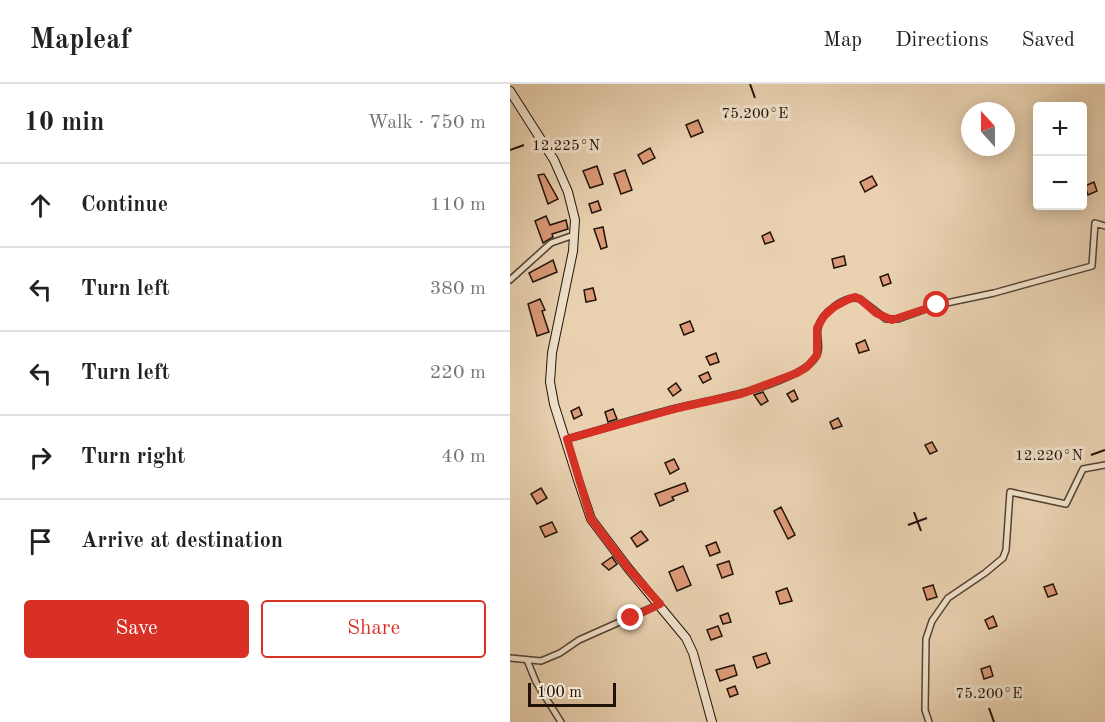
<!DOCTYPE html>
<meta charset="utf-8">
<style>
:root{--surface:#fff;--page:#f2f2f2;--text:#222;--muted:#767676;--line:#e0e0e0;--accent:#d93025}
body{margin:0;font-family:"Old Standard TT",serif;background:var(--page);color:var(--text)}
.controls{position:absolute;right:18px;top:18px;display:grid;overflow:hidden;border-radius:6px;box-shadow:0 3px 15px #0003}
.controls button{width:54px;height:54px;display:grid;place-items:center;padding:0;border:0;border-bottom:2px solid var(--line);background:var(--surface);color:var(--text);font:30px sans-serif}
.compass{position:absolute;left:451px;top:18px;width:54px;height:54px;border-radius:50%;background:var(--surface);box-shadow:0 3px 15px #0003;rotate:339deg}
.scale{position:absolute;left:18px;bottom:15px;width:88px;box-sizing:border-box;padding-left:6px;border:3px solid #21120a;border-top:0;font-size:16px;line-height:21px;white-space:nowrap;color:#21120a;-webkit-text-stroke:4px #f1e2cc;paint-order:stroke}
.stop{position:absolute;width:18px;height:18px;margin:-14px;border:4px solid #d93025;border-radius:50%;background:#fff}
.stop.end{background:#d93025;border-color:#fff;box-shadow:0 2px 6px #0008}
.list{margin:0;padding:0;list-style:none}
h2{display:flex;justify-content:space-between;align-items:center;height:78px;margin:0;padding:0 24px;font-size:26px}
h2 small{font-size:20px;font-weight:400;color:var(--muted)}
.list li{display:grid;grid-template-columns:39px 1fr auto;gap:18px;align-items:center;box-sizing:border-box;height:84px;padding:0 24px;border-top:2px solid var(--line)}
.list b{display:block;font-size:22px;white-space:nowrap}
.list em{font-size:20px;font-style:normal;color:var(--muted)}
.actions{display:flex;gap:12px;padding:18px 24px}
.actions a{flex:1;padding:14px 0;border:2px solid var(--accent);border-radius:6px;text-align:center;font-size:21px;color:var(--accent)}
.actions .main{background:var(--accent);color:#fff}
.icon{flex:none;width:33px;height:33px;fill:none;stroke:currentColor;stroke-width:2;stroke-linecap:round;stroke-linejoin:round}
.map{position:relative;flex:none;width:595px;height:638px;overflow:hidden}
header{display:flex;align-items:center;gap:36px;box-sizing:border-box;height:84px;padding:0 30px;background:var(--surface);border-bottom:2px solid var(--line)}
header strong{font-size:28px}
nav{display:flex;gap:33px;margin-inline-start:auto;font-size:21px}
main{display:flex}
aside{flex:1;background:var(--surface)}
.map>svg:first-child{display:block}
</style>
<header>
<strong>Mapleaf</strong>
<nav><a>Map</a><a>Directions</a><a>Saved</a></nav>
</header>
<main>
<aside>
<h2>10 min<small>Walk · 750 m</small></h2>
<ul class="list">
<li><svg class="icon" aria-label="ahead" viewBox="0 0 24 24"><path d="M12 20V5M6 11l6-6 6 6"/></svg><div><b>Continue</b></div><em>110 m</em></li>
<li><svg class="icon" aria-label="left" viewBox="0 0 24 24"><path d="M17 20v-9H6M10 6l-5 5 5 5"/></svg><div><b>Turn left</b></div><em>380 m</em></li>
<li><svg class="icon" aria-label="left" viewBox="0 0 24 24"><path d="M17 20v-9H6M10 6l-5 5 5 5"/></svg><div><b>Turn left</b></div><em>220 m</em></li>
<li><svg class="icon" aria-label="right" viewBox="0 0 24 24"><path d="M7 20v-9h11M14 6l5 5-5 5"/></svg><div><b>Turn right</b></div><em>40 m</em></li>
<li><svg class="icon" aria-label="arrive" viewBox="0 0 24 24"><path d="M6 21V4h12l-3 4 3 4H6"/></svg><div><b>Arrive at destination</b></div></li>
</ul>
<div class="actions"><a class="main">Save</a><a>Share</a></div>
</aside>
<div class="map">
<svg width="595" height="638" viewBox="0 0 595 638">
<rect width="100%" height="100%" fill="#ead2b1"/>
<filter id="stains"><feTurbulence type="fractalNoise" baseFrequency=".00333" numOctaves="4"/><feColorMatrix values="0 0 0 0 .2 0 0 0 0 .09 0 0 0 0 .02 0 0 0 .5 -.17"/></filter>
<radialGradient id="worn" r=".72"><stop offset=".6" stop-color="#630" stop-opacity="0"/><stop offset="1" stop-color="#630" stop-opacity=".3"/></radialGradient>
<g fill="#dd9a78" stroke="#21120a" stroke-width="1.5">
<polygon points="188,36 193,48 181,53 176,41"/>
<polygon points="140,64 145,74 133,80 128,71"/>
<polygon points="87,82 93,100 80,104 73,87"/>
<polygon points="115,86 122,106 111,110 104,90"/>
<polygon points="34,90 48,115 38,120 28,91"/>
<polygon points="362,92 367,101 355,108 350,98"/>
<polygon points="584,98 587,107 578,111 575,102"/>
<polygon points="88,117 91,126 82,129 79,120"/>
<polygon points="36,132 40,141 56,136 58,145 42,150 43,153 33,159 25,137"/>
<polygon points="93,143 97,163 91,165 84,145"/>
<polygon points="260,148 264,157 255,160 252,152"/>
<polygon points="334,172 336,181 324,184 322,175"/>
<polygon points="43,176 47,188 23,198 19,189"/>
<polygon points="378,190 381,199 373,202 370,193"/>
<polygon points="83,204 86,216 76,218 74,206"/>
<polygon points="30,215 35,226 32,227 39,248 27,252 18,220"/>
<polygon points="180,237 184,247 174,251 170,241"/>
<polygon points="355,256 359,266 349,269 346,260"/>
<polygon points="206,269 209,278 200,281 196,273"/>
<polygon points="198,288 201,295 193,299 189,292"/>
<polygon points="166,299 171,306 163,312 158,305"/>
<polygon points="284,306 288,315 282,318 277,310"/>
<polygon points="253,308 258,317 251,321 244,311"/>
<polygon points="69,323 72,331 64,335 61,327"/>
<polygon points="103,325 107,335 98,338 95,328"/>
<polygon points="328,334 332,342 323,345 320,338"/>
<polygon points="422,358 427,367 420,370 415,361"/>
<polygon points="164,375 169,385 160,390 155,379"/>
<polygon points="175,399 178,407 162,413 164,416 150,422 145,410"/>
<polygon points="31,404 37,414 27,420 21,410"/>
<polygon points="271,423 285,451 278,455 264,427"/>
<polygon points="42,438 47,448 35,453 30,443"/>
<polygon points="131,447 138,456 127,463 121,454"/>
<polygon points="206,458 210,468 200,472 196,462"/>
<polygon points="102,473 107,480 99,486 92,480"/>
<polygon points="219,477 223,490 212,494 207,481"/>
<polygon points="173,482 181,501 167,507 159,488"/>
<polygon points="543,500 547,510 538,513 534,503"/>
<polygon points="423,501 427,513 417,516 413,504"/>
<polygon points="277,504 282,517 270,520 266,508"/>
<polygon points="218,529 221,538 213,540 210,532"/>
<polygon points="483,532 487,542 479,545 475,536"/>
<polygon points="208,542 212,552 201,556 197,546"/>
<polygon points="256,569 260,579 247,584 243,573"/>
<polygon points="224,581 227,591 210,597 206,586"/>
<polygon points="480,582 483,592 474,595 471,585"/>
<polygon points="225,602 228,610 220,613 217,605"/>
</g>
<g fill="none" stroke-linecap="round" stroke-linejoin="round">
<g stroke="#534234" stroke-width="8">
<g id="street">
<polyline points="0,196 41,159 64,151"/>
<path d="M57,355C93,345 130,333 167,324C208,314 249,308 286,289C294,285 303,279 307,271C311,263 306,252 308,244C311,229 336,210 350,215L376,235H388L427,221L484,209L582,182L585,139L595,142"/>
<polyline points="0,574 31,577 50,569 69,556 150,520"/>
<polyline points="17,576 26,598 51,638"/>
<polyline points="419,638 415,626 416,555 422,537 438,514 475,489 493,474 496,466 500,408 556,420 573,385 595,381"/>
</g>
</g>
<g stroke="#21120a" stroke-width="10">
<polyline id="secondary" points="0,7 44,76 58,108 65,136 63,167 42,269 40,298 44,320 67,393 81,435 118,484 176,554 183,569 202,638"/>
</g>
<use href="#street" stroke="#f1e2cc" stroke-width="5"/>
<use href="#secondary" stroke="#f1e2cc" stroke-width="8"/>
</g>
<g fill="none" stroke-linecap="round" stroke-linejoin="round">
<polyline stroke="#d93025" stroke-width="8" points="121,534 150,520 118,484 81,435 57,355 168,324 231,310 287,289 297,283 307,271 307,244 314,232 324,223 339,215 345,213 350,215 366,229 382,236 427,221"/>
</g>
<path fill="none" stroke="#21120a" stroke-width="2" d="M240,0L245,14M0,66L14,61M581,371L595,366M404,428L411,447M398,441L417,434M479,624L484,638"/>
<g font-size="15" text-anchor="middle" fill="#21120a" stroke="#f1e2cc" stroke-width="6" stroke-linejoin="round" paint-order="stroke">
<text x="245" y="34">75.200°E</text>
<text x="56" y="66">12.225°N</text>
<text x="539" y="376">12.220°N</text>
<text x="479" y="614">75.200°E</text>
</g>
<rect width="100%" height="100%" filter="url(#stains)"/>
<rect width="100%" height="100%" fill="url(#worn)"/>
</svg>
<div class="controls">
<button>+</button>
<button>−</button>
</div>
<svg class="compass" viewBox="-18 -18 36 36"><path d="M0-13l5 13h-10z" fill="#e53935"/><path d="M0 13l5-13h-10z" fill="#767676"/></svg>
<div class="scale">100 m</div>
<div class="stop" style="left:427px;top:221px"></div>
<div class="stop end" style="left:121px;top:534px"></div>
</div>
</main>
